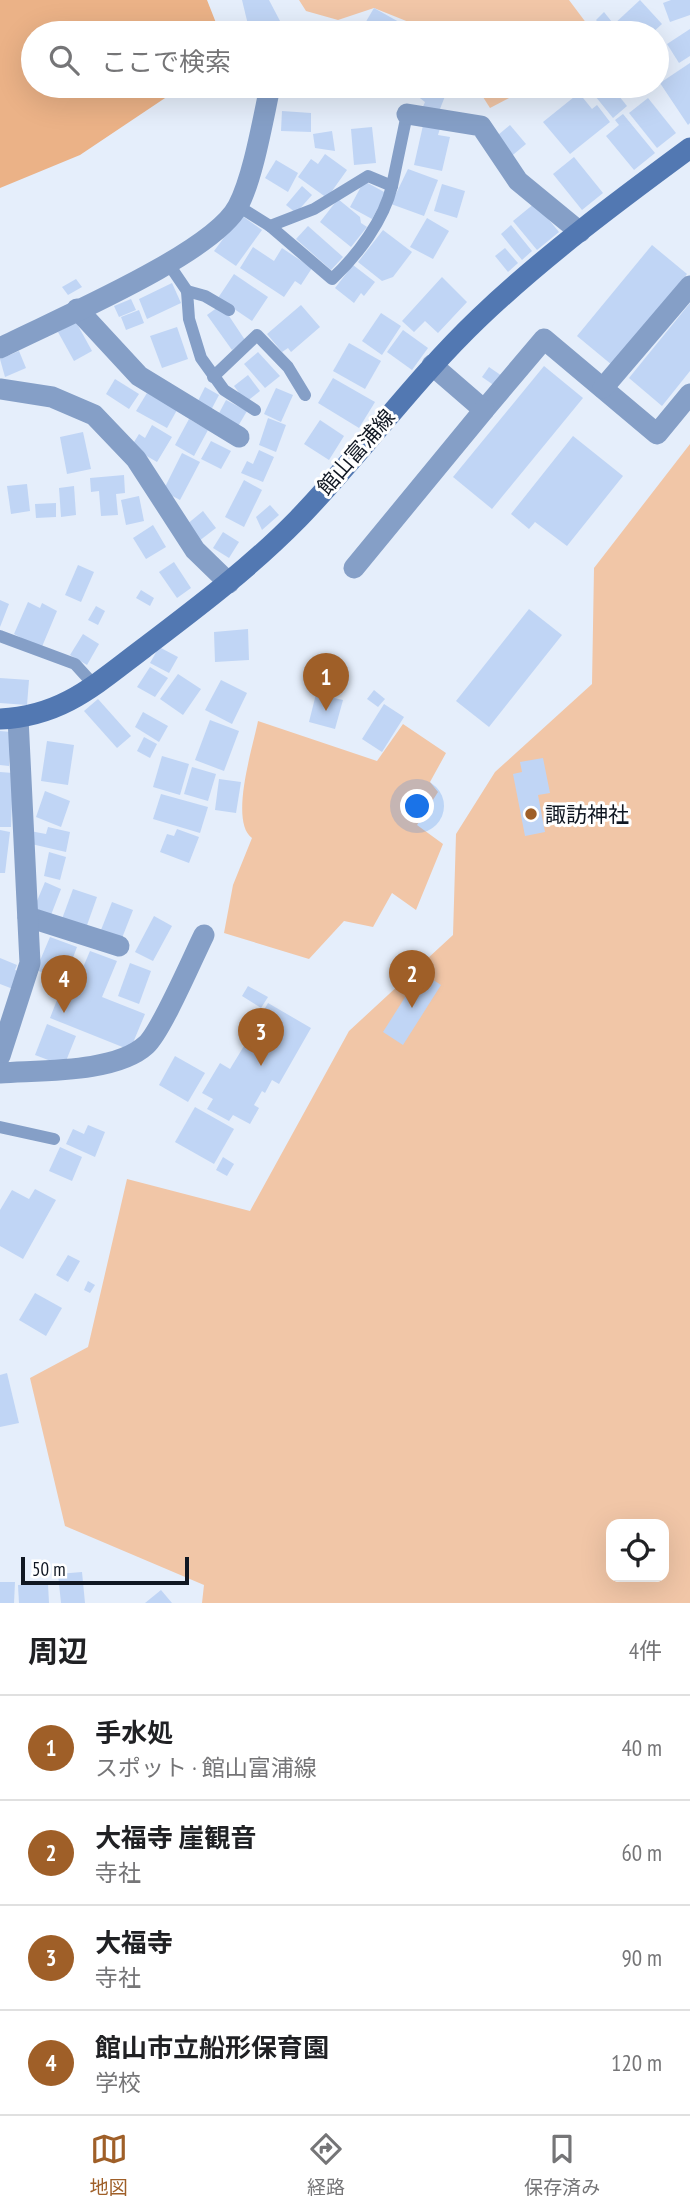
<!DOCTYPE html>
<html lang="ja">
<meta charset="utf-8">
<style>
:root{--surface:#fff;--page:#f6f6f6;--text:#202124;--muted:#757577;--line:#e0e0e0;--accent:#9f5f28}
body{margin:0;font-family:"PT Sans Narrow","Noto Sans JP",sans-serif;background:var(--page);color:var(--text)}
.controls{position:absolute;right:21px;bottom:21px;display:grid;overflow:hidden;border-radius:14px;box-shadow:0 7px 28px #0002}
.controls button{width:63px;height:63px;display:grid;place-items:center;padding:0;border:0;border-bottom:2px solid var(--line);background:var(--surface);color:var(--text);font:35px sans-serif}
.scale{position:absolute;left:21px;bottom:18px;width:168px;box-sizing:border-box;padding-left:7px;border:4px solid #101722;border-top:0;font-size:19px;line-height:24px;white-space:nowrap;color:#101722;-webkit-text-stroke:5px #fff;paint-order:stroke}
.you{position:absolute;left:418px;top:807px;width:24px;height:24px;margin:-18px;border:5px solid #fff;border-radius:50%;background:#1a73e8;box-shadow:0 0 0 10px #1a73e833}
.badge{display:grid;place-items:center;width:46px;height:46px;border-radius:50%;background:var(--accent);color:#fff;font-size:23px;font-weight:700}
.pin{position:absolute;translate:-50% -58px;filter:drop-shadow(0 2px 4px #0008)}
.pin::after{content:'';position:absolute;top:37px;width:24px;height:21px;background:inherit;clip-path:polygon(0 0,100% 0,50% 100%)}
.list{margin:0;padding:0;list-style:none}
h2{display:flex;justify-content:space-between;align-items:center;height:91px;margin:0;padding:0 28px;font-size:30px}
h2 small{font-size:23px;font-weight:400;color:var(--muted)}
.list li{display:grid;grid-template-columns:46px 1fr auto;gap:21px;align-items:center;box-sizing:border-box;height:105px;padding:0 28px;border-top:2px solid var(--line)}
.list b{display:block;font-size:26px;white-space:nowrap}
.list p{margin:0;font-size:23px;white-space:nowrap;color:var(--muted)}
.list em{font-size:23px;font-style:normal;color:var(--muted)}
.icon{flex:none;width:38px;height:38px;fill:none;stroke:currentColor;stroke-width:2;stroke-linecap:round;stroke-linejoin:round}
.map{position:relative;flex:none;width:690px;height:1603px;overflow:hidden}
.search{position:absolute;background:var(--surface);box-shadow:0 7px 28px #0002;left:21px;right:21px;top:21px;height:77px;display:flex;align-items:center;gap:18px;box-sizing:border-box;padding:0 24px;border-radius:38px;color:var(--muted);font-size:26px}
.sheet{height:511px;background:var(--surface)}
nav{display:flex;justify-content:space-around;align-items:center;box-sizing:border-box;height:98px;border-top:2px solid var(--line);background:var(--surface);font-size:19px;color:var(--muted)}
nav a{display:grid;justify-items:center;gap:4px}
nav .on{color:var(--accent)}
.map>svg:first-child{display:block}
</style>
<div class="map">
<svg width="690" height="1603" viewBox="0 0 690 1603">
<rect width="100%" height="100%" fill="#e5eefb"/>
<g fill="#f1c6a7" fill-rule="evenodd">
<polygon points="299,0 569,0 587,24 590,33 436,33 374,8 338,20 306,11"/>
<polygon points="476,86 532,86 490,108"/>
<path d="M690,444V1603H202L204,1585L65,1526L30,1378L88,1347L127,1179L250,1211L349,1031L453,935L456,834L495,772L592,684L594,568ZM611,1524H664V1577H611Z"/>
<path d="M258,721L377,761L403,724L446,753L430,782L438,792L417,825L443,844L416,910L392,893L373,927L344,921L309,959L224,933L233,885L252,838C229,821 253,747 258,721Z"/>
</g>
<polygon fill="#ebb287" points="0,0 207,0 220,33 33,33 33,86 183,86 80,155 0,188"/>
<g fill="#c0d5f5">
<polygon points="242,0 269,0 280,21 280,33 250,33"/>
<polygon points="640,0 662,24 652,33 619,33 612,26"/>
<polygon points="671,0 690,0 690,15 670,22 663,3"/>
<polygon points="374,8 408,27 405,33 378,33 364,25"/>
<polygon points="604,12 612,22 604,29 596,20"/>
<polygon points="303,27 312,33 293,33 295,28"/>
<polygon points="690,29 690,56 679,63 667,44"/>
<polygon points="690,63 690,123 688,125 660,83"/>
<polygon points="413,86 449,86 438,114 422,109 425,102 416,95 419,88"/>
<polygon points="587,86 611,86 627,106 613,118"/>
<polygon points="579,93 592,109 597,105 610,122 570,154 543,122"/>
<polygon points="648,98 676,133 657,148 629,113"/>
<polygon points="282,111 311,113 311,132 281,131"/>
<polygon points="623,114 655,153 634,170 606,136 619,125 615,120"/>
<polygon points="424,121 441,125 438,135 450,137 442,171 414,165"/>
<polygon points="510,125 526,144 508,159 492,140"/>
<polygon points="372,127 376,163 354,165 351,129"/>
<polygon points="332,131 335,151 315,148 313,134"/>
<polygon points="325,154 347,170 327,198 298,177 311,159 318,164"/>
<polygon points="574,157 603,193 582,210 553,174"/>
<polygon points="276,160 298,173 288,192 265,178"/>
<polygon points="408,169 438,180 424,216 391,204"/>
<polygon points="364,181 386,193 372,219 350,207"/>
<polygon points="442,184 465,191 457,218 434,211"/>
<polygon points="302,186 312,195 296,213 286,205"/>
<polygon points="338,199 360,217 361,223 367,227 351,247 320,222"/>
<polygon points="535,203 559,232 537,250 513,221"/>
<polygon points="241,215 262,230 236,266 214,251"/>
<polygon points="427,218 449,231 433,259 410,247"/>
<polygon points="511,225 532,251 522,260 501,234"/>
<polygon points="308,226 343,257 331,270 296,239"/>
<polygon points="383,230 412,252 393,277 382,281 358,262"/>
<polygon points="652,245 687,274 612,365 577,336"/>
<polygon points="253,247 274,261 282,248 312,268 301,285 295,281 284,297 240,268"/>
<polygon points="505,248 518,263 508,272 495,256"/>
<polygon points="353,265 375,282 364,296 361,293 354,303 335,288"/>
<polygon points="234,274 268,297 252,321 218,298"/>
<polygon points="442,277 467,302 438,333 425,321 414,332 402,321"/>
<polygon points="76,279 82,287 68,295 62,287"/>
<polygon points="172,283 181,303 147,319 139,299"/>
<polygon points="131,299 136,310 119,317 114,306"/>
<polygon points="690,303 690,371 662,406 629,378"/>
<polygon points="301,305 320,327 291,352 288,348 282,352 267,334"/>
<polygon points="218,307 229,316 245,340 232,350 207,315"/>
<polygon points="139,310 144,323 126,330 121,317"/>
<polygon points="381,313 401,326 382,355 362,341"/>
<polygon points="76,322 92,351 74,361 58,332"/>
<polygon points="177,327 188,359 162,368 150,336"/>
<polygon points="403,330 428,348 412,370 387,352"/>
<polygon points="349,343 381,361 365,389 333,371"/>
<polygon points="19,351 26,368 5,377 0,359"/>
<polygon points="258,352 280,376 265,388 244,364"/>
<polygon points="544,366 583,398 492,509 453,477"/>
<polygon points="489,367 502,376 495,386 482,377"/>
<polygon points="248,375 260,391 246,402 234,386"/>
<polygon points="333,378 375,402 359,428 318,403"/>
<polygon points="115,379 139,394 129,409 106,394"/>
<polygon points="205,387 219,395 210,412 196,405"/>
<polygon points="276,388 293,395 281,422 264,414"/>
<polygon points="147,393 177,410 167,428 136,411"/>
<polygon points="226,400 247,411 237,428 217,417"/>
<polygon points="268,418 286,425 276,452 259,445"/>
<polygon points="189,419 208,430 194,456 175,445"/>
<polygon points="320,420 344,436 329,460 304,444"/>
<polygon points="152,425 172,437 157,462 131,447 139,434 145,438"/>
<polygon points="83,432 91,469 67,474 60,437"/>
<polygon points="573,436 623,476 567,546 535,522 529,529 511,514"/>
<polygon points="211,441 231,451 221,469 201,459"/>
<polygon points="259,450 274,457 263,482 241,473 247,461 253,464"/>
<polygon points="182,453 200,462 180,500 163,491"/>
<polygon points="124,475 125,493 116,494 118,515 101,516 99,491 91,492 90,478"/>
<polygon points="244,480 262,490 244,527 225,517"/>
<polygon points="27,484 30,511 11,514 7,486"/>
<polygon points="74,486 76,515 61,517 59,488"/>
<polygon points="139,496 144,521 126,525 121,500"/>
<polygon points="56,503 56,517 36,518 35,504"/>
<polygon points="270,505 279,515 262,530 256,517"/>
<polygon points="203,511 216,528 199,541 186,525"/>
<polygon points="153,525 166,547 146,559 133,538"/>
<polygon points="223,532 239,542 229,558 213,548"/>
<polygon points="174,562 191,588 177,598 159,572"/>
<polygon points="78,565 94,572 81,602 65,595"/>
<polygon points="141,590 154,598 150,606 136,598"/>
<polygon points="0,600 9,604 0,627"/>
<polygon points="28,602 40,608 42,603 57,611 41,649 14,634"/>
<polygon points="96,606 105,611 98,625 88,620"/>
<polygon points="529,609 562,635 489,727 456,701"/>
<polygon points="248,629 249,660 215,662 214,632"/>
<polygon points="83,634 99,644 87,665 70,655"/>
<polygon points="159,647 178,657 169,673 150,663"/>
<polygon points="150,667 168,678 155,697 137,687"/>
<polygon points="178,674 201,689 183,715 160,699"/>
<polygon points="0,678 29,680 27,705 0,703"/>
<polygon points="221,680 247,693 232,724 205,710"/>
<polygon points="374,690 385,699 378,707 367,699"/>
<polygon points="316,694 343,700 335,729 309,722"/>
<polygon points="98,699 131,736 117,748 84,711"/>
<polygon points="384,704 404,717 382,752 362,739"/>
<polygon points="143,712 168,726 159,742 135,727"/>
<polygon points="210,720 239,731 224,771 195,760"/>
<polygon points="0,731 11,732 9,766 0,765"/>
<polygon points="144,737 157,744 150,758 137,751"/>
<polygon points="47,741 74,745 68,785 41,781"/>
<polygon points="162,756 189,764 180,795 153,787"/>
<polygon points="543,758 550,793 538,795 545,832 525,836 513,774 522,772 520,762"/>
<polygon points="192,767 216,774 208,801 184,794"/>
<polygon points="0,772 13,773 11,827 0,827"/>
<polygon points="219,779 241,782 236,813 215,810"/>
<polygon points="45,791 70,801 61,827 36,817"/>
<polygon points="161,794 208,807 200,833 153,819"/>
<polygon points="48,827 70,832 66,852 27,843 30,831 46,834"/>
<polygon points="177,829 199,837 189,863 160,852 167,834 174,836"/>
<polygon points="0,830 10,832 5,873 0,873"/>
<polygon points="49,852 66,857 60,880 44,876"/>
<polygon points="45,882 61,889 51,915 34,908"/>
<polygon points="73,889 97,897 86,928 62,919"/>
<polygon points="112,902 133,910 122,938 101,930"/>
<polygon points="154,916 172,926 153,961 135,952"/>
<polygon points="50,937 77,947 71,963 76,966 72,977 66,974 64,981 36,970"/>
<polygon points="90,951 117,961 102,997 145,1014 130,1050 50,1018 64,982 75,986"/>
<polygon points="0,958 17,965 15,970 19,971 13,989 0,984"/>
<polygon points="130,963 151,971 139,1004 118,996"/>
<polygon points="421,972 441,985 403,1045 383,1032"/>
<polygon points="248,986 268,997 261,1008 242,996"/>
<polygon points="268,1003 311,1028 279,1084 272,1080 265,1093 262,1091 254,1105 259,1108 250,1124 233,1115 229,1121 207,1109 213,1099 202,1093 220,1063 230,1069 247,1041 239,1037 250,1018 257,1022"/>
<polygon points="47,1024 76,1036 64,1066 35,1055"/>
<polygon points="175,1056 205,1073 188,1102 159,1085"/>
<polygon points="195,1107 234,1129 214,1164 175,1142"/>
<polygon points="88,1125 105,1132 95,1157 66,1144 73,1129 84,1134"/>
<polygon points="60,1147 82,1157 72,1181 49,1171"/>
<polygon points="223,1157 234,1164 227,1176 216,1170"/>
<polygon points="35,1189 56,1200 23,1259 0,1246 0,1210 12,1190 29,1199"/>
<polygon points="68,1255 80,1261 68,1282 56,1275"/>
<polygon points="88,1281 95,1285 90,1293 84,1290"/>
<polygon points="35,1293 62,1308 46,1336 19,1320"/>
<polygon points="7,1373 19,1423 0,1427 0,1375"/>
<polygon points="82,1572 85,1603 61,1603 58,1574"/>
<polygon points="0,1582 15,1582 14,1603 0,1603"/>
<polygon points="48,1584 49,1603 19,1603 18,1585"/>
<polygon points="161,1590 172,1603 145,1603"/>
</g>
<g fill="none" stroke-linecap="round" stroke-linejoin="round">
<g stroke="#859fc7" stroke-width="12">
<path d="M238,206L270,226L332,279C357,256 384,220 392,186"/>
<polyline points="270,226 314,209 368,176 392,186 407,114"/>
<polyline points="168,263 187,291 189,319 201,358 224,390 255,410"/>
<polyline points="187,291 205,296 229,310"/>
<polyline points="213,377 257,335 288,367 305,395"/>
<polyline points="0,636 75,664 94,685"/>
<polyline points="0,1127 54,1139"/>
</g>
<g stroke="#859fc7" stroke-width="21">
<polyline points="407,114 481,126 518,181 580,232"/>
<polyline points="77,309 139,376 239,437"/>
<path d="M0,348C53,321 213,254 238,206C253,178 263,119 270,87"/>
<polyline points="432,365 484,410 544,339 657,434 690,394"/>
<polyline points="603,388 690,286"/>
<polyline points="0,389 52,397 94,415 136,459 195,550 229,583"/>
<polyline points="354,568 484,410"/>
<polyline points="28,917 119,946"/>
<polyline points="0,1056 30,963 18,718"/>
<path d="M0,1073C40,1070 116,1073 146,1045C161,1032 193,957 204,935"/>
</g>
<path stroke="#5278b2" stroke-width="21" d="M0,719C63,716 96,684 144,648C198,607 251,567 298,519C361,454 414,380 479,318C544,256 618,201 690,148"/>
</g>
<circle fill="#9f5f28" stroke="#fff" stroke-width="2.5" cx="531" cy="814" r="7"/>
<g text-anchor="middle" dominant-baseline="central" stroke-width="6" stroke-linejoin="round" paint-order="stroke">
<g font-size="21" fill="#101722" stroke="#fff">
<text transform="translate(356 452) rotate(-49)">館山富浦線</text>
</g>
<g font-size="21" fill="#101722" stroke="#fff" text-anchor="start">
<text x="545" y="814">諏訪神社</text>
</g>
</g>
</svg>
<div class="controls">
<button><svg class="icon" aria-label="locate" viewBox="0 0 24 24"><circle cx="12" cy="12" r="6"/><path d="M12 2v4M12 18v4M2 12h4M18 12h4"/></svg></button>
</div>
<div class="scale">50 m</div>
<div class="you"></div>
<div class="pin badge" style="left:326px;top:711px">1</div>
<div class="pin badge" style="left:412px;top:1008px">2</div>
<div class="pin badge" style="left:261px;top:1066px">3</div>
<div class="pin badge" style="left:64px;top:1013px">4</div>
<div class="search"><svg class="icon" aria-label="search" viewBox="0 0 24 24"><circle cx="10" cy="10" r="6"/><path d="M15 15l6 6"/></svg>ここで検索</div>
</div>
<section class="sheet">
<h2>周辺<small>4件</small></h2>
<ul class="list">
<li><span class="badge">1</span><div><b>手水処</b><p>スポット · 館山富浦線</p></div><em>40 m</em></li>
<li><span class="badge">2</span><div><b>大福寺 崖観音</b><p>寺社</p></div><em>60 m</em></li>
<li><span class="badge">3</span><div><b>大福寺</b><p>寺社</p></div><em>90 m</em></li>
<li><span class="badge">4</span><div><b>館山市立船形保育園</b><p>学校</p></div><em>120 m</em></li>
</ul>
</section>
<nav>
<a class="on"><svg class="icon" aria-label="map" viewBox="0 0 24 24"><path d="M3 6l6-2 6 2 6-2v14l-6 2-6-2-6 2zM9 4v14M15 6v14"/></svg>地図</a>
<a><svg class="icon" aria-label="directions" viewBox="0 0 24 24"><path d="M12 3l9 9-9 9-9-9zM9 14v-3h6M13 9l2 2-2 2"/></svg>経路</a>
<a><svg class="icon" aria-label="saved" viewBox="0 0 24 24"><path d="M7 4h10v16l-5-4-5 4z"/></svg>保存済み</a>
</nav>
